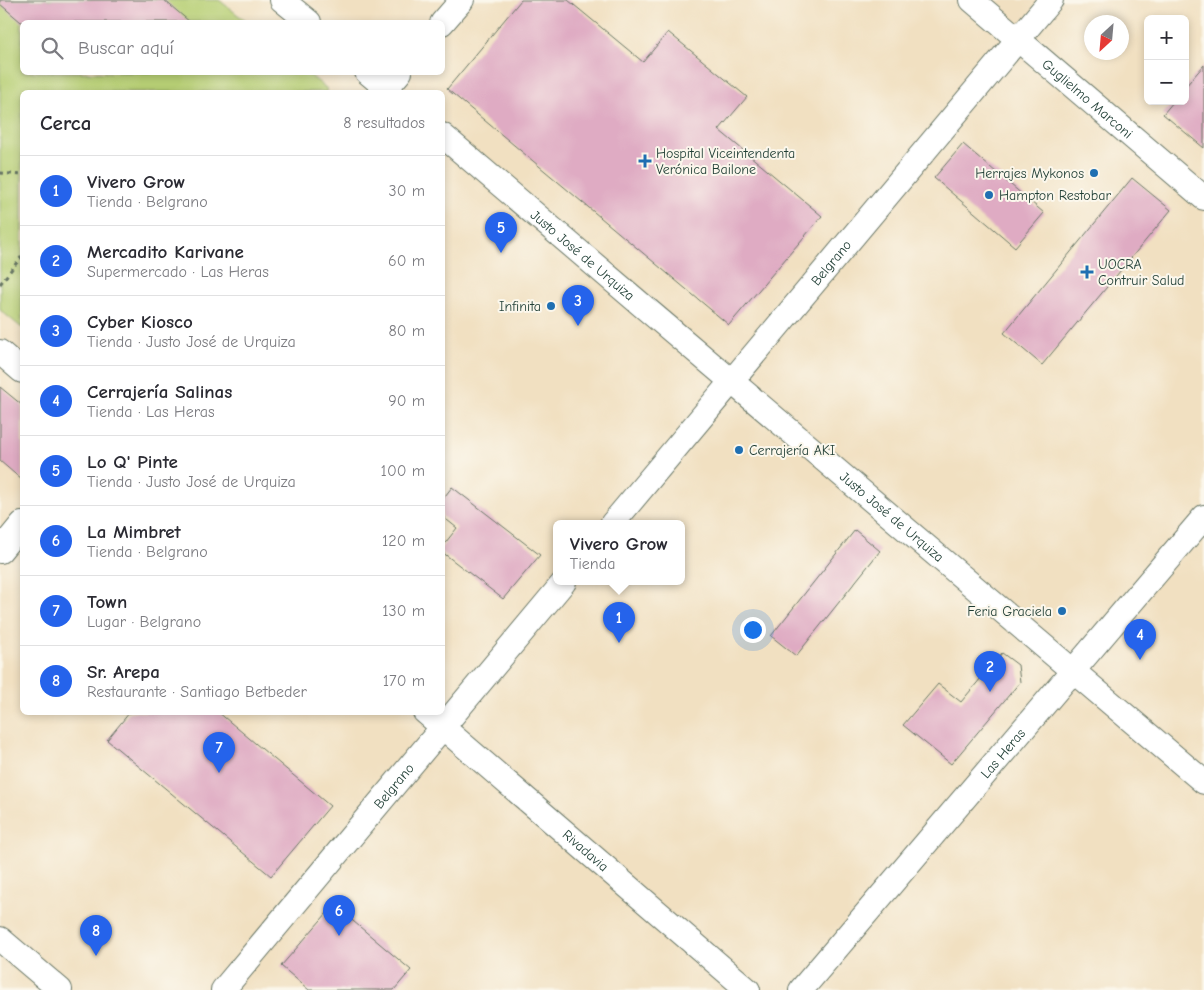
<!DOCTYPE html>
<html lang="es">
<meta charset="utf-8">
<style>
:root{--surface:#fff;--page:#f7f7f7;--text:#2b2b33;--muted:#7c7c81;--line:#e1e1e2;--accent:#2563eb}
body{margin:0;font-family:"Comic Neue",sans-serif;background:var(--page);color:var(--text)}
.controls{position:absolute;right:15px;top:15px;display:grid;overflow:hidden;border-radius:8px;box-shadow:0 2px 8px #0003}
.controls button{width:45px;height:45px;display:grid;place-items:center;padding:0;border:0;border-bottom:1px solid var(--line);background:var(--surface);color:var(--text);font:25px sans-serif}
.compass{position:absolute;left:1084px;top:15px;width:45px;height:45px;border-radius:50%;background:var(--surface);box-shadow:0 2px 8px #0003;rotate:206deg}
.you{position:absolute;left:752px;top:629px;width:18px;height:18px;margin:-12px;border:4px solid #fff;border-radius:50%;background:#1a73e8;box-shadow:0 0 0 8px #1a73e833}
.badge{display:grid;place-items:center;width:32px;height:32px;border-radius:50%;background:var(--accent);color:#fff;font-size:16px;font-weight:700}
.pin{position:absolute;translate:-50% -41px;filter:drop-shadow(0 1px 2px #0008)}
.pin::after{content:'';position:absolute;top:26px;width:18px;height:15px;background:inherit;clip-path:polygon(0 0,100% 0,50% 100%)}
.popup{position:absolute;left:553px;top:520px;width:132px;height:65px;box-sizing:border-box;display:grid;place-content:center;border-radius:8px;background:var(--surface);filter:drop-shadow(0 1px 4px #0005);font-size:16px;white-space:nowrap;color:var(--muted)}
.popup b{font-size:19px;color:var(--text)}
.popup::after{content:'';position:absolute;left:50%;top:100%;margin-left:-10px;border:10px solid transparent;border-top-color:var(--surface)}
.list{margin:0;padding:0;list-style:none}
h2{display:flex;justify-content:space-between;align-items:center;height:65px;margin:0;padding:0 20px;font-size:21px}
h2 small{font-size:16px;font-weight:400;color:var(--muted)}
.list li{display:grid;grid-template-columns:32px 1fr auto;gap:15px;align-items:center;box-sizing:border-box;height:70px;padding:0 20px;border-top:1px solid var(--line)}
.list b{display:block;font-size:19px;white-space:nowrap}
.list p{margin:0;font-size:16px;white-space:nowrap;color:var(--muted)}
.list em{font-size:16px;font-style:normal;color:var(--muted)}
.icon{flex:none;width:28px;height:28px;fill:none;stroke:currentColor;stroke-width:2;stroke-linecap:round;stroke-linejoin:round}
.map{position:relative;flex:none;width:1204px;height:990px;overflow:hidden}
.search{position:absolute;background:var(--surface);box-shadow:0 2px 8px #0003;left:20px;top:20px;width:425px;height:55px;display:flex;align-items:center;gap:12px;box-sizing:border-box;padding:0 18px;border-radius:8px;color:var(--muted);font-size:19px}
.panel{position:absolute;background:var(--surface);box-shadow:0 2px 8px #0003;left:20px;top:90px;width:425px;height:625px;border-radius:8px}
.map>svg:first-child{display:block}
</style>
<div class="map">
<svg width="1204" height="990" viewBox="0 0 1204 990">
<rect width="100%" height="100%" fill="#fbf7ec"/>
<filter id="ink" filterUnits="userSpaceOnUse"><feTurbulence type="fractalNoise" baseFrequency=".02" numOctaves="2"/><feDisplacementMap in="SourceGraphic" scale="10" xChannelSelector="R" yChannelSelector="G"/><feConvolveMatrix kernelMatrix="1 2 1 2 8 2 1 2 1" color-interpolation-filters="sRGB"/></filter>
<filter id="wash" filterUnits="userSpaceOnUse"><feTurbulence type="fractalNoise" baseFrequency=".0096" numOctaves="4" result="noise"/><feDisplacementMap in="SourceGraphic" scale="20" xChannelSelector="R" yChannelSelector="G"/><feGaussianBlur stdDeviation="1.12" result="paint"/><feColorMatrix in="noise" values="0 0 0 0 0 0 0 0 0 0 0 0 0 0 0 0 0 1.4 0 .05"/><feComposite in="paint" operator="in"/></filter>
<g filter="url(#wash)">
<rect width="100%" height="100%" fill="#f1e0c1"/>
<polygon fill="#b7cf74" stroke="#6b8654" points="0,0 219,0 247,22 22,22 22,72 307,73 326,88 327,92 22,92 22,328 0,310"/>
<g id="blocks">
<g fill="#dfabc3">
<polygon points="0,0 164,0 190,22 21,22 0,4"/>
<polygon points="521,0 568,0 643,62 668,32 747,97 719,130 822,216 729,325 447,89"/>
<polygon points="1204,65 1204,148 1163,114 1174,101 1185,101 1185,87"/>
<polygon points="963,144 1044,213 1015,247 934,178"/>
<polygon points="1132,178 1171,210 1042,365 1004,333"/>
<polygon points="0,387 22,405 22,480 0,461"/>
<polygon points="452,487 540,555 503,599 442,552 442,547 457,528 442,516 442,500"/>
<polygon points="855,530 880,551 796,656 771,636"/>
<polygon points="1002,653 1018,665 1020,682 951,764 903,725 938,684 961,702"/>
<polygon points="130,712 218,712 330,806 271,876 107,740"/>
<polygon points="334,905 411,970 394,990 309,990 281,966"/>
</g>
</g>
</g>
<g filter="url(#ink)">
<use href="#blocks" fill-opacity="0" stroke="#687665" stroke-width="1"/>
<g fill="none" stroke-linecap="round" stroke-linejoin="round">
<g stroke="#687665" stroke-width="26">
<g id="minor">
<polyline points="282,0 309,22"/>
<path id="s1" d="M972,0L1204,198"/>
<polyline points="442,23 462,0"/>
<polyline points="367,72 391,92"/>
<polyline points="383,92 400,72"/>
<path id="s2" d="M442,135C695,352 952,565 1204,782"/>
<polyline points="0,352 22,371"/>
<path id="s3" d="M612,524L1051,0"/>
<polyline points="0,551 22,524"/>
<path id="s4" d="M425,712L748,990"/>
<polyline points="0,939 60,990"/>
<path id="s5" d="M223,990L564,582"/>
<path id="s6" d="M801,990L1204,517"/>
</g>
</g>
<g stroke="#687665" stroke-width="3" stroke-dasharray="4 4" stroke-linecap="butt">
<polyline points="0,173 22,175"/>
<polyline points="0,284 22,256"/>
</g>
<use href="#minor" stroke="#fff" stroke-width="24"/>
</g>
</g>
<g fill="#1f6fb2" stroke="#fbf7ec" stroke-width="2">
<path d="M642.5 153.5h5v5h5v5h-5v5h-5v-5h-5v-5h5z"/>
<circle cx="1094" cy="173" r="5"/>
<circle cx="989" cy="195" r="5"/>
<path d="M1084.5 264.5h5v5h5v5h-5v5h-5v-5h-5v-5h5z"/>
<circle cx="551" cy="306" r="5"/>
<circle cx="739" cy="450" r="5"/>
<circle cx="1062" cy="611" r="5"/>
</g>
<g text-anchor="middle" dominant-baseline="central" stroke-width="4" stroke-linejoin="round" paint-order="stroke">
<g font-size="14" fill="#1f3d34" stroke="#fbf7ec">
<text stroke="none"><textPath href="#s1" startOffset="152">Guglielmo Marconi</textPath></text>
<text stroke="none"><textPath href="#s2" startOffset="185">Justo José de Urquiza</textPath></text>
<text stroke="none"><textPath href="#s3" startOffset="341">Belgrano</textPath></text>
<text stroke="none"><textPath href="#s2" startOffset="590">Justo José de Urquiza</textPath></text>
<text stroke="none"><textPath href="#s6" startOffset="311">Las Heras</textPath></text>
<text stroke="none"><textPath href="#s5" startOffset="266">Belgrano</textPath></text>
<text stroke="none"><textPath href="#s4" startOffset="212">Rivadavia</textPath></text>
</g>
<g font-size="14" fill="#1f3d34" stroke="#fbf7ec" text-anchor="start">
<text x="656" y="153">Hospital Viceintendenta<tspan x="656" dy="16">Verónica Bailone</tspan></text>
<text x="1084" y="173" text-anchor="end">Herrajes Mykonos</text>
<text x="999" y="195">Hampton Restobar</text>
<text x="1098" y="264">UOCRA<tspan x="1098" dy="16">Contruir Salud</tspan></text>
<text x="541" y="306" text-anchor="end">Infinita</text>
<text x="749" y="450">Cerrajería AKI</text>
<text x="1052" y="611" text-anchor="end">Feria Graciela</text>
</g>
</g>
</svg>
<div class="controls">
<button>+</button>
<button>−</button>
</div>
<svg class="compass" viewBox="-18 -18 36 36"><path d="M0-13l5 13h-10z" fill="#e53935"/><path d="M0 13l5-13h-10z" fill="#7c7c81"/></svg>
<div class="you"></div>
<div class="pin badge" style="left:619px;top:643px">1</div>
<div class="popup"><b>Vivero Grow</b>Tienda</div>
<div class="pin badge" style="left:990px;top:692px">2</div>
<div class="pin badge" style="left:578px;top:326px">3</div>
<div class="pin badge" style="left:1140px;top:660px">4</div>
<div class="pin badge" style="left:501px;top:253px">5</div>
<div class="pin badge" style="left:339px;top:936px">6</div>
<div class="pin badge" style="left:219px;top:773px">7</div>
<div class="pin badge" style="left:96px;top:956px">8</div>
<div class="search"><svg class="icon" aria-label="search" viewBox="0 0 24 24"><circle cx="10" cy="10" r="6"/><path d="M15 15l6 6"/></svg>Buscar aquí</div>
<section class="panel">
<h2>Cerca<small>8 resultados</small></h2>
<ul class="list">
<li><span class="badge">1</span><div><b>Vivero Grow</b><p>Tienda · Belgrano</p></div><em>30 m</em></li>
<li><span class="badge">2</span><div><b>Mercadito Karivane</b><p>Supermercado · Las Heras</p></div><em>60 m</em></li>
<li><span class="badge">3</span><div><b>Cyber Kiosco</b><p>Tienda · Justo José de Urquiza</p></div><em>80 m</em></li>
<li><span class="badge">4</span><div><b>Cerrajería Salinas</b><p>Tienda · Las Heras</p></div><em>90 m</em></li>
<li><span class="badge">5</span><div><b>Lo Q' Pinte</b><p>Tienda · Justo José de Urquiza</p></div><em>100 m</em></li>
<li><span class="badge">6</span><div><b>La Mimbret</b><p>Tienda · Belgrano</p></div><em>120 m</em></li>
<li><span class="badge">7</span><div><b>Town</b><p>Lugar · Belgrano</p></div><em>130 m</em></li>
<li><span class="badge">8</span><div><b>Sr. Arepa</b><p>Restaurante · Santiago Betbeder</p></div><em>170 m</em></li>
</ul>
</section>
</div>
